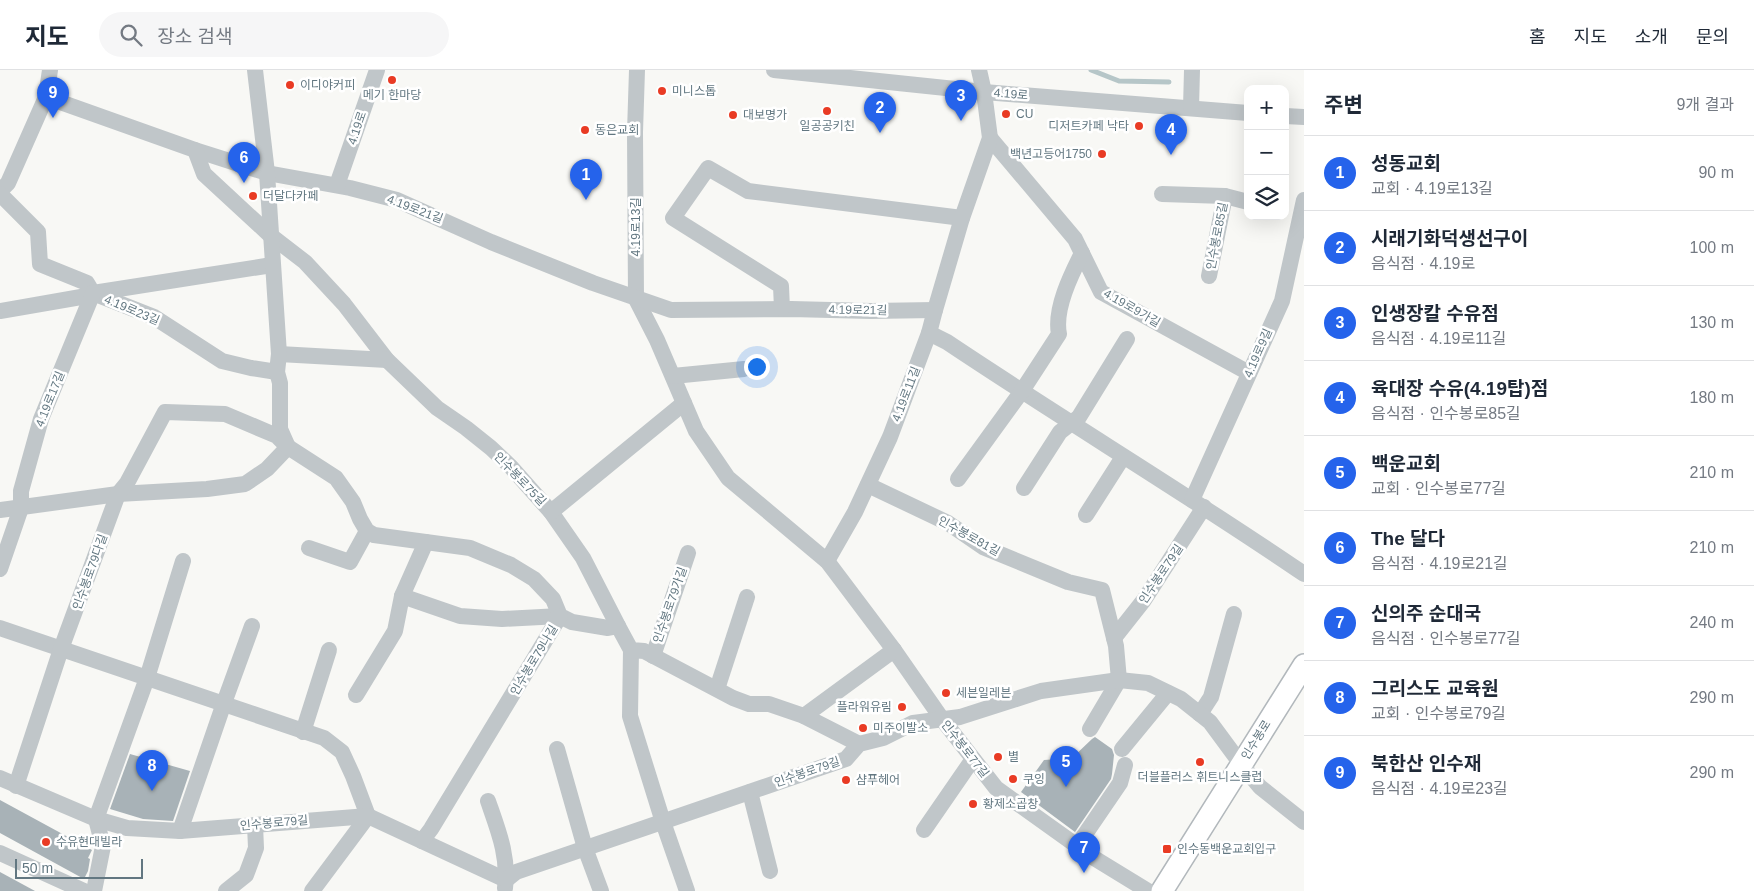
<!DOCTYPE html>
<html lang="ko">
<meta charset="utf-8">
<style>
:root{--surface:#fff;--page:#f6f6f7;--text:#1f2937;--muted:#747a83;--line:#e0e1e3;--accent:#2563eb}
body{margin:0;font-family:Arial,"Noto Sans KR",sans-serif;background:var(--page);color:var(--text)}
.controls{position:absolute;right:15px;top:15px;display:grid;overflow:hidden;border-radius:10px;box-shadow:0 5px 20px #0002}
.controls button{width:45px;height:45px;display:grid;place-items:center;padding:0;border:0;border-bottom:1px solid var(--line);background:var(--surface);color:var(--text);font:25px sans-serif}
.scale{position:absolute;left:15px;bottom:12px;width:128px;box-sizing:border-box;padding-left:5px;border:2px solid #627781;border-top:0;font-size:14px;line-height:18px;white-space:nowrap;color:#627781;-webkit-text-stroke:4px #fff;paint-order:stroke}
.you{position:absolute;left:756px;top:296px;width:18px;height:18px;margin:-12px;border:4px solid #fff;border-radius:50%;background:#1a73e8;box-shadow:0 0 0 8px #1a73e833}
.badge{display:grid;place-items:center;width:32px;height:32px;border-radius:50%;background:var(--accent);color:#fff;font-size:16px;font-weight:700}
.pin{position:absolute;translate:-50% -41px;filter:drop-shadow(0 1px 2px #0008)}
.pin::after{content:'';position:absolute;top:26px;width:18px;height:15px;background:inherit;clip-path:polygon(0 0,100% 0,50% 100%)}
.list{margin:0;padding:0;list-style:none}
h2{display:flex;justify-content:space-between;align-items:center;height:65px;margin:0;padding:0 20px;font-size:21px}
h2 small{font-size:16px;font-weight:400;color:var(--muted)}
.list li{display:grid;grid-template-columns:32px 1fr auto;gap:15px;align-items:center;box-sizing:border-box;height:75px;padding:0 20px;border-top:1px solid var(--line)}
.list b{display:block;font-size:19px;white-space:nowrap}
.list p{margin:0;font-size:16px;white-space:nowrap;color:var(--muted)}
.list em{font-size:16px;font-style:normal;color:var(--muted)}
.icon{flex:none;width:28px;height:28px;fill:none;stroke:currentColor;stroke-width:2;stroke-linecap:round;stroke-linejoin:round}
.map{position:relative;flex:none;width:1304px;height:821px;overflow:hidden}
header{display:flex;align-items:center;gap:30px;box-sizing:border-box;height:70px;padding:0 25px;background:var(--surface);border-bottom:1px solid var(--line)}
header strong{font-size:24px}
nav{display:flex;gap:28px;margin-inline-start:auto;font-size:18px}
.search{width:350px;height:45px;background:var(--page);display:flex;align-items:center;gap:12px;box-sizing:border-box;padding:0 18px;border-radius:28px;color:var(--muted);font-size:19px}
main{display:flex}
aside{flex:1;background:var(--surface)}
.map>svg:first-child{display:block}
</style>
<header>
<strong>지도</strong>
<div class="search"><svg class="icon" aria-label="search" viewBox="0 0 24 24"><circle cx="10" cy="10" r="6"/><path d="M15 15l6 6"/></svg>장소 검색</div>
<nav><a>홈</a><a>지도</a><a>소개</a><a>문의</a></nav>
</header>
<main>
<div class="map">
<svg width="1304" height="821" viewBox="0 0 1304 821">
<rect width="100%" height="100%" fill="#f8f8f5"/>
<g fill="none" stroke-linecap="round" stroke-linejoin="round">
<polyline stroke="#b6c6c8" stroke-width="5" points="1091,0 1119,11 1169,12"/>
</g>
<g fill="#a8b2b7">
<polygon points="1095,667 1112,679 1114,685 1112,704 1111,709 1075,762 1021,722 1044,690 1072,688 1092,669"/>
<polygon points="130,684 190,701 173,751 143,749 110,739"/>
<polygon points="0,730 92,780 88,788 90,789 88,801 84,809 0,763"/>
<polygon points="0,802 35,821 0,821"/>
</g>
<g fill="none" stroke-linecap="round" stroke-linejoin="round">
<g stroke="#b2b8bc" stroke-width="24">
<polyline id="major" points="1162,821 1304,595"/>
</g>
<g stroke="#c0c6c9" stroke-width="16">
<polyline points="637,0 635,62 636,229 657,270 696,361 728,408 827,491 894,580 942,649 996,718 1094,788 1148,821"/>
<polyline points="774,0 984,22 1248,43"/>
<polyline points="46,27 195,80 267,103 350,118 397,130 491,172 593,213 671,240 791,239 871,241 935,240"/>
<polyline points="1191,38 1192,0"/>
<polyline points="1285,46 1304,47"/>
<polyline points="990,68 1075,169 1101,222 1249,303"/>
<polyline points="195,80 204,104 270,165 305,192 344,234 387,290 437,338 466,358 491,378 511,397 551,442 583,488 618,556"/>
<polyline points="337,115 377,0"/>
<polyline points="0,121 8,113 46,27 50,0"/>
<polyline points="0,124 38,162 40,194 87,213 93,223 154,247 222,291 251,298 277,302"/>
<polyline points="1162,124 1225,126 1248,132"/>
<polyline points="1209,206 1225,126"/>
<polyline points="782,239 781,216 673,148 708,98 748,121 962,148"/>
<polyline points="0,241 81,227 93,223 272,195"/>
<path d="M929,263L947,272C1065,351 1187,424 1304,504"/>
<polyline points="279,284 387,290"/>
<polyline points="673,306 744,299"/>
<path d="M958,409L1022,321L1059,264C1054,239 1071,205 1082,183"/>
<polyline points="868,415 948,453 983,477 1068,512 1102,520 1116,576 1119,610 1090,659"/>
<polyline points="1024,418 1060,362 1079,347 1127,269"/>
<polyline points="1192,430 1282,231 1304,130"/>
<polyline points="0,440 118,424 207,419 245,414 267,399 288,377 280,359 280,313 277,302 279,284 267,103 255,0"/>
<polyline points="551,442 684,333"/>
<polyline points="1086,445 1123,387"/>
<polyline points="309,478 350,492 367,461"/>
<polyline points="827,491 855,442 890,367 929,263 935,240 962,148 990,68 984,22 979,0"/>
<polyline points="0,499 21,438 21,421 41,349 93,223"/>
<polyline points="402,526 460,546 502,549 560,546"/>
<polyline points="0,558 324,668 342,682 353,706 368,746 312,821"/>
<polyline points="1114,568 1144,530 1204,437"/>
<polyline points="631,580 630,646 663,752 687,821"/>
<polyline points="653,586 688,483"/>
<polyline points="717,619 747,527"/>
<polyline points="356,625 395,561 402,526 426,472"/>
<polyline points="1200,644 1211,627 1234,544"/>
<polyline points="804,646 894,580"/>
<polyline points="303,662 329,580"/>
<polyline points="557,679 585,778 601,821"/>
<polyline points="1122,679 1168,623"/>
<polyline points="0,708 96,749 127,758 180,761 368,746 506,810"/>
<polyline points="16,716 61,579 118,424 127,413 165,342 225,344 277,366 288,377 336,408 353,432 360,449 367,461 374,465 470,478 511,495 534,509 553,529 560,546 572,552 608,558 618,556 631,580 644,581 733,628 749,634 769,634 804,646 859,674"/>
<polyline points="750,722 770,801"/>
<path d="M488,731C498,760 509,786 505,818"/>
<polyline points="924,760 973,689"/>
<polyline points="180,761 224,633 252,556"/>
<polyline points="422,771 431,759 560,546"/>
<polyline points="1077,776 1120,713 1125,695"/>
<polyline points="0,783 84,821"/>
<polyline points="506,810 516,802 846,689 859,674 883,668 913,653 960,647 1041,621 1119,610 1148,613 1181,629 1210,652 1241,694 1260,717 1304,752"/>
<polyline points="94,821 103,776 96,749 147,608 183,491"/>
<polyline points="226,821 246,805 256,778 255,755"/>
</g>
<use href="#major" stroke="#fff" stroke-width="21"/>
</g>
<g fill="#e93b24" stroke="#fff" stroke-width="2">
<circle cx="392" cy="10" r="5"/>
<circle cx="290" cy="15" r="5"/>
<circle cx="662" cy="21" r="5"/>
<circle cx="827" cy="41" r="5"/>
<circle cx="1006" cy="44" r="5"/>
<circle cx="733" cy="45" r="5"/>
<circle cx="1139" cy="56" r="5"/>
<circle cx="585" cy="60" r="5"/>
<circle cx="1102" cy="84" r="5"/>
<circle cx="253" cy="126" r="5"/>
<circle cx="946" cy="623" r="5"/>
<circle cx="902" cy="637" r="5"/>
<circle cx="863" cy="658" r="5"/>
<circle cx="998" cy="687" r="5"/>
<circle cx="1200" cy="692" r="5"/>
<circle cx="1013" cy="709" r="5"/>
<circle cx="846" cy="710" r="5"/>
<circle cx="973" cy="734" r="5"/>
<circle cx="46" cy="772" r="5"/>
<rect x="1162" y="774" width="10" height="10" rx="2.5"/>
</g>
<g text-anchor="middle" dominant-baseline="central" stroke-width="5" stroke-linejoin="round" paint-order="stroke">
<g font-size="12" fill="#627781" stroke="#fff" text-anchor="start">
<text x="300" y="15">이디야커피</text>
<text x="672" y="21">미니스톱</text>
<text x="392" y="25" text-anchor="middle">메기 한마당</text>
<text x="1016" y="44">CU</text>
<text x="743" y="45">대보명가</text>
<text x="827" y="56" text-anchor="middle">일공공키친</text>
<text x="1129" y="56" text-anchor="end">디저트카페 낙타</text>
<text x="595" y="60">동은교회</text>
<text x="1092" y="84" text-anchor="end">백년고등어1750</text>
<text x="263" y="126">더달다카페</text>
<text x="956" y="623">세븐일레븐</text>
<text x="892" y="637" text-anchor="end">플라워유림</text>
<text x="873" y="658">미주이발소</text>
<text x="1008" y="687">별</text>
<text x="1200" y="707" text-anchor="middle">더블플러스 휘트니스클럽</text>
<text x="1023" y="709">쿠잉</text>
<text x="856" y="710">샴푸헤어</text>
<text x="983" y="734">황제소곱창</text>
<text x="56" y="772">수유현대빌라</text>
<text x="1177" y="779">인수동백운교회입구</text>
</g>
<g font-size="12" fill="#627781" stroke="#fff">
<text transform="translate(1011 24) rotate(5)">4.19로</text>
<text transform="translate(357 58) rotate(-71)">4.19로</text>
<text transform="translate(415 139) rotate(21)">4.19로21길</text>
<text transform="translate(636 157) rotate(-90)">4.19로13길</text>
<text transform="translate(1217 166) rotate(-79)">인수봉로85길</text>
<text transform="translate(1132 238) rotate(30)">4.19로9가길</text>
<text transform="translate(132 240) rotate(23)">4.19로23길</text>
<text transform="translate(858 240) rotate(1)">4.19로21길</text>
<text transform="translate(1258 283) rotate(-66)">4.19로9길</text>
<text transform="translate(906 324) rotate(-69)">4.19로11길</text>
<text transform="translate(50 329) rotate(-68)">4.19로17길</text>
<text transform="translate(520 409) rotate(46)">인수봉로75길</text>
<text transform="translate(969 466) rotate(29)">인수봉로81길</text>
<text transform="translate(90 502) rotate(-70)">인수봉로79다길</text>
<text transform="translate(1161 504) rotate(-56)">인수봉로79길</text>
<text transform="translate(670 535) rotate(-71)">인수봉로79가길</text>
<text transform="translate(534 590) rotate(-59)">인수봉로79나길</text>
<text transform="translate(1256 670) rotate(-58)">인수봉로</text>
<text transform="translate(965 679) rotate(52)">인수봉로77길</text>
<text transform="translate(807 702) rotate(-19)">인수봉로79길</text>
<text transform="translate(274 753) rotate(-5)">인수봉로79길</text>
</g>
</g>
</svg>
<div class="controls">
<button>+</button>
<button>−</button>
<button><svg class="icon" aria-label="layers" viewBox="0 0 24 24"><path d="M12 4l9 5-9 5-9-5zM3 14l9 5 9-5"/></svg></button>
</div>
<div class="scale">50 m</div>
<div class="you"></div>
<div class="pin badge" style="left:586px;top:130px">1</div>
<div class="pin badge" style="left:880px;top:63px">2</div>
<div class="pin badge" style="left:961px;top:51px">3</div>
<div class="pin badge" style="left:1171px;top:85px">4</div>
<div class="pin badge" style="left:1066px;top:717px">5</div>
<div class="pin badge" style="left:244px;top:113px">6</div>
<div class="pin badge" style="left:1084px;top:803px">7</div>
<div class="pin badge" style="left:152px;top:721px">8</div>
<div class="pin badge" style="left:53px;top:48px">9</div>
</div>
<aside>
<h2>주변<small>9개 결과</small></h2>
<ul class="list">
<li><span class="badge">1</span><div><b>성동교회</b><p>교회 · 4.19로13길</p></div><em>90 m</em></li>
<li><span class="badge">2</span><div><b>시래기화덕생선구이</b><p>음식점 · 4.19로</p></div><em>100 m</em></li>
<li><span class="badge">3</span><div><b>인생장칼 수유점</b><p>음식점 · 4.19로11길</p></div><em>130 m</em></li>
<li><span class="badge">4</span><div><b>육대장 수유(4.19탑)점</b><p>음식점 · 인수봉로85길</p></div><em>180 m</em></li>
<li><span class="badge">5</span><div><b>백운교회</b><p>교회 · 인수봉로77길</p></div><em>210 m</em></li>
<li><span class="badge">6</span><div><b>The 달다</b><p>음식점 · 4.19로21길</p></div><em>210 m</em></li>
<li><span class="badge">7</span><div><b>신의주 순대국</b><p>음식점 · 인수봉로77길</p></div><em>240 m</em></li>
<li><span class="badge">8</span><div><b>그리스도 교육원</b><p>교회 · 인수봉로79길</p></div><em>290 m</em></li>
<li><span class="badge">9</span><div><b>북한산 인수재</b><p>음식점 · 4.19로23길</p></div><em>290 m</em></li>
</ul>
</aside>
</main>
